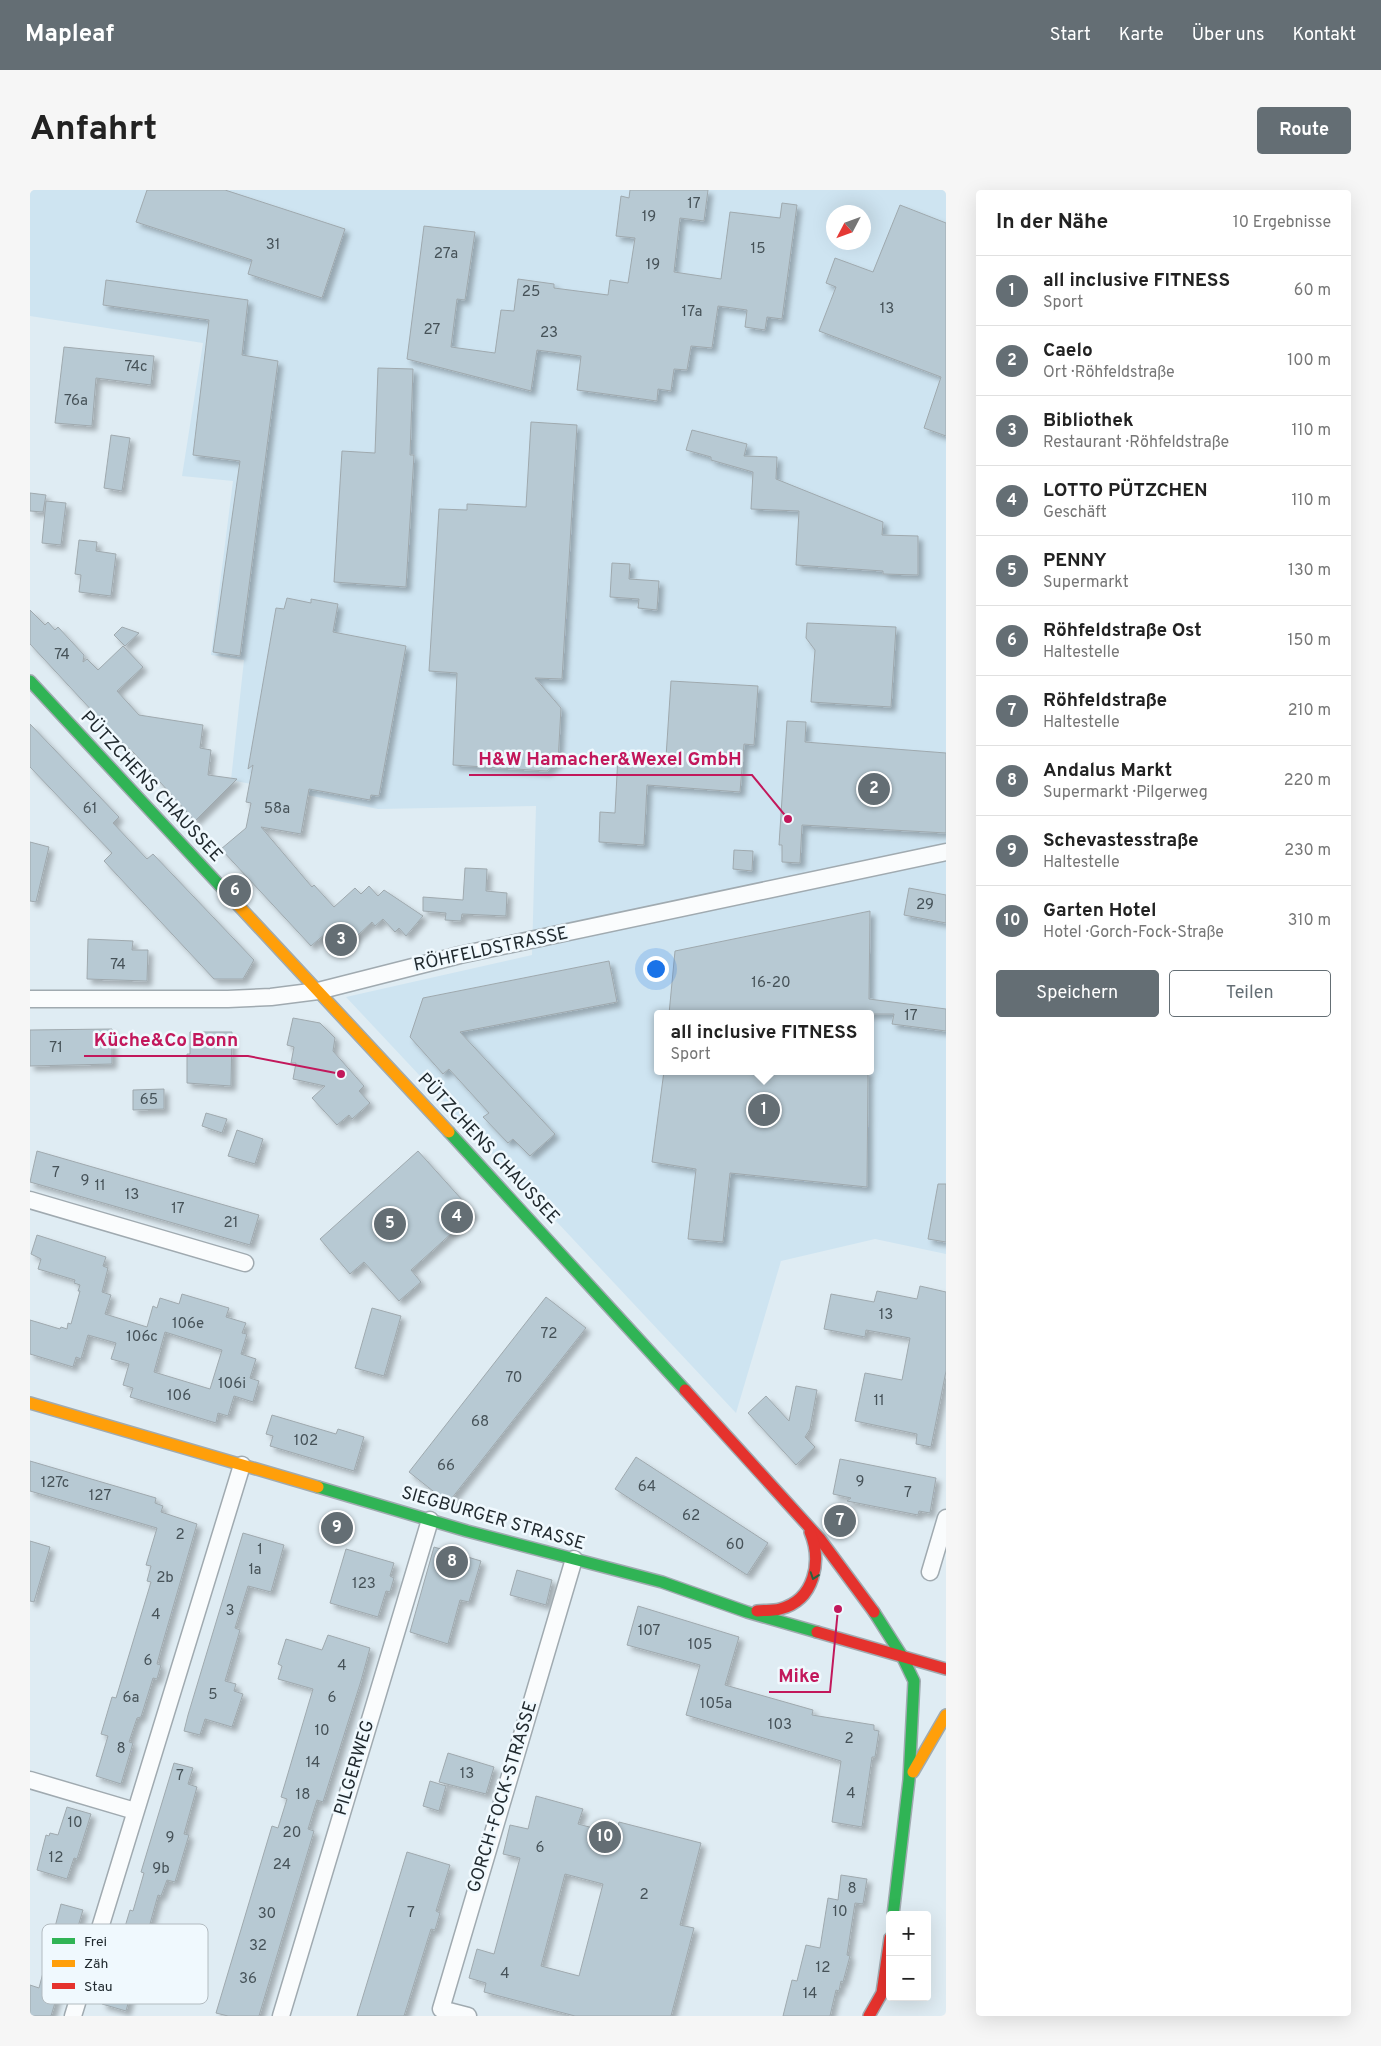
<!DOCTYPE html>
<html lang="de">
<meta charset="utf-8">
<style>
:root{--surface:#fff;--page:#f6f6f6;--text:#222;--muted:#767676;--line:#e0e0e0;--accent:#646e74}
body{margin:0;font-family:Overpass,sans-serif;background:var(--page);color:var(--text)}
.controls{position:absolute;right:15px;bottom:15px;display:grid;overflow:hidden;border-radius:5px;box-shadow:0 5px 20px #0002}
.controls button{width:45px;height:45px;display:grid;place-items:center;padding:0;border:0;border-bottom:1px solid var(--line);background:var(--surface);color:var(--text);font:25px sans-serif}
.compass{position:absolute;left:796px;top:15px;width:45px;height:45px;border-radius:50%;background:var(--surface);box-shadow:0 5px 20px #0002;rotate:229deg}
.you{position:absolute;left:625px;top:778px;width:18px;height:18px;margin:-12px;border:4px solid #fff;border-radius:50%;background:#1a73e8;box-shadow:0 0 0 8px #1a73e833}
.badge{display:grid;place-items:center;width:32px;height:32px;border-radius:50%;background:var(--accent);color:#fff;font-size:16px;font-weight:700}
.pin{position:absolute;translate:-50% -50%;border:2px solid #fff;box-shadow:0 1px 5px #0006}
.popup{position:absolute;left:624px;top:820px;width:220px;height:65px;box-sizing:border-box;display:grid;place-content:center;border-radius:5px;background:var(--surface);filter:drop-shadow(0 1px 4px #0005);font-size:16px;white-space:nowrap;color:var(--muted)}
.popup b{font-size:19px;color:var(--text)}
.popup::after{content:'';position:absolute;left:50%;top:100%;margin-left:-10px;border:10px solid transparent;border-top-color:var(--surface)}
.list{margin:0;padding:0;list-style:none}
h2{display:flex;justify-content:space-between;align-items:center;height:65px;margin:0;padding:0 20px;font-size:21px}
h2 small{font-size:16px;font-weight:400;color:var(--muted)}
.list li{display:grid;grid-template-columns:32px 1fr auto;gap:15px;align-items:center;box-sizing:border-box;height:70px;padding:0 20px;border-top:1px solid var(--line)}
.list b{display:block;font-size:19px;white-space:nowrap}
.list p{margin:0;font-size:16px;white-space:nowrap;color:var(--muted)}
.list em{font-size:16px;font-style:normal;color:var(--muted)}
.actions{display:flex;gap:10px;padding:15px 20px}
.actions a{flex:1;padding:11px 0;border:1px solid var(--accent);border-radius:5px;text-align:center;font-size:18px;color:var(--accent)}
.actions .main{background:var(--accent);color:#fff}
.map{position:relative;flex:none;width:916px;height:1826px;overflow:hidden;border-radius:5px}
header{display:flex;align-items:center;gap:30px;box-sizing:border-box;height:70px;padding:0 25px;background:var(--accent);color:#fff}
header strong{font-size:24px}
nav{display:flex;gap:28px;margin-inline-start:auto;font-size:18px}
.intro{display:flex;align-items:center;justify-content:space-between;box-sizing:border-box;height:120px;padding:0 30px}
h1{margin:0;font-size:35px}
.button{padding:12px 22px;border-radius:5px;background:var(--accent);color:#fff;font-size:18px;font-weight:700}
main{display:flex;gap:30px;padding:0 30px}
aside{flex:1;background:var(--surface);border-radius:5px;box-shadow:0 5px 20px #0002}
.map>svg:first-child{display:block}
</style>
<header>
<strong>Mapleaf</strong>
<nav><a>Start</a><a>Karte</a><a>Über uns</a><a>Kontakt</a></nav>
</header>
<div class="intro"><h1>Anfahrt</h1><a class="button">Route</a></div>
<main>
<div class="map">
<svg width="916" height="1826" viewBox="0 0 916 1826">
<defs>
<filter id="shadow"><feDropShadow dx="4.5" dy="4.5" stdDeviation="2.5" flood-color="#0004"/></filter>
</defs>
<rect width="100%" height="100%" fill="#dfecf3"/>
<path fill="#cee4f1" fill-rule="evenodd" d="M0,0H916V1064L845,1049L751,1071L706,1223L316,807L502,765L506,616L348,619L201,590L214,470L181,465L203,291L152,286L173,153L0,126ZM804,22H834V52H804ZM628,824H840V881H628Z"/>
<g fill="#b7c9d3" stroke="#9fa9ae" fill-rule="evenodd" filter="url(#shadow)">
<polygon points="117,0 195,0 315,39 292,108 218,84 222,70 106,32"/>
<polygon points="600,0 678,0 674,31 650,28 644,82 691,89 700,22 750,28 752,13 767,15 752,129 737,127 735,140 715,137 717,120 688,116 682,158 661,156 657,180 644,179 641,201 628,199 627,211 547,200 551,166 507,160 501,201 377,169 394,36 445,42 435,110 427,109 421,157 465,163 471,120 484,121 488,89 524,94 524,98 578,105 580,90 598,93 605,48 586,46 591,6 599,8"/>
<polygon points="870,15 916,33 916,246 894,238 911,187 789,141 806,97 796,93 805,68 843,82"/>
<polygon points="76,90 218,110 212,165 248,171 210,466 183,462 210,271 163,265 179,130 73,115"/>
<polygon points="34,157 124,166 121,195 66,188 62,236 25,233"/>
<polygon points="348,178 383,179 380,265 384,265 376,397 304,392 312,261 345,263"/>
<polygon points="501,232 547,235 532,489 505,488 531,518 528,572 517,581 423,575 427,483 399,481 409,319 437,320 437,314 496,317"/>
<polygon points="662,240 717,254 714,266 747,267 746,289 853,332 852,345 888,346 888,385 853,384 853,381 766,375 769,321 721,319 723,282 681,270 681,267 656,260"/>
<polygon points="81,245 100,248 92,301 74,298"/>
<polygon points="0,303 16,305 13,322 0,321"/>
<polygon points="16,311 36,313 31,355 12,353"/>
<polygon points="49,350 67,352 66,361 86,364 81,406 49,402 51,385 45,384"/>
<polygon points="582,373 600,374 599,389 629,391 627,420 608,418 609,409 580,407"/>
<polygon points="257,408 281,413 281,409 308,414 303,442 376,456 349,606 341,605 340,610 279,599 271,644 231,637 282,697 284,695 304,717 325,698 331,704 339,696 348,706 354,700 393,726 376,746 369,738 365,742 353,729 345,736 342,732 311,761 295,744 281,756 191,659 216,638 221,613 216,612 223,575 218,579 246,418 254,419"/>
<polygon points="0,420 15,435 18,432 25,440 28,437 54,465 53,472 57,469 68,480 93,456 113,477 87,501 109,525 173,535 170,558 181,560 178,585 207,589 165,631 103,562 90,551 0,454"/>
<polygon points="777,433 866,437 861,517 781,512 785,460 776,448"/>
<polygon points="92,437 109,443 95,456 84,445"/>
<polygon points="641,491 728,496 724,555 714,554 710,602 617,595 614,655 569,652 570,622 585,623 588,565 636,567"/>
<polygon points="757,531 776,532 775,552 916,563 916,643 772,635 770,673 752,672 752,655 749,655"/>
<polygon points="0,534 89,627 83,633 117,669 123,664 224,770 213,789 184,789 74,671 82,663 0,577"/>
<polygon points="0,652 19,657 6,712 0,711"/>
<polygon points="704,660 723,661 722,681 703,679"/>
<polygon points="435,678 457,679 456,701 477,703 476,726 432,724 431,731 415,730 416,723 393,721 393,707 433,710"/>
<polygon points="879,698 916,705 916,733 874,725"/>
<polygon points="840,721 839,809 916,819 916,841 862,834 864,824 639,824 645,761"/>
<polygon points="58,749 103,751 102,760 118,760 117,791 57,789"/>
<polygon points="579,771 587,812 430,842 525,944 500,966 483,949 478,953 453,927 459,923 419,879 413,884 380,847 393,808"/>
<polygon points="263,828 290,833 305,848 303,861 334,896 329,901 340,913 322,929 319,925 307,935 282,908 295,896 263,889 266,873 261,873 264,857 257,855"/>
<polygon points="82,839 82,874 0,876 0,840"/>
<polygon points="160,842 202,842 201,896 157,893 157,864 160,864"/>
<polygon points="634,881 838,881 837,997 700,983 693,1052 658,1049 666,979 622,972"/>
<polygon points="134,899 134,919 103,920 103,900"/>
<polygon points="176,923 197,929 192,943 172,936"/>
<polygon points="207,940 233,949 225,974 198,966"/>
<polygon points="7,961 229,1025 220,1055 0,992"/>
<polygon points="388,961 444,1023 381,1080 391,1092 369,1111 334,1072 320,1084 290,1049"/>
<polygon points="908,994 916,994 916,1052 898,1049"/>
<path d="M7,1045L76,1067L73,1076L78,1078L72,1102L81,1105L75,1124L117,1137L123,1116L127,1118L130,1108L149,1114L152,1104L199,1118L196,1127L216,1133L212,1143L217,1144L211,1164L226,1169L220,1188L229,1191L223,1212L204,1206L198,1226L188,1223L186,1233L100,1207L103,1198L93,1195L99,1174L81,1169L86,1153L58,1145L51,1169L46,1167L43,1177L0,1164V1130L30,1139L31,1137L37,1139L38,1133L41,1134L50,1101H48L50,1095L44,1093L45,1090L8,1079L11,1069L1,1064ZM135,1142L192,1160L180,1199L124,1182Z"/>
<polygon points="890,1096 916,1102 916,1181 901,1257 886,1254 887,1244 825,1231 835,1183 872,1190 880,1148 836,1140 835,1147 794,1139 801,1104 844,1112 847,1101 887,1109"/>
<polygon points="516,1107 556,1138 418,1313 379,1282"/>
<polygon points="342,1118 371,1126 354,1186 325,1178"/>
<polygon points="766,1196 787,1200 780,1239 775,1247 785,1257 766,1275 718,1223 736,1206 759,1231"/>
<polygon points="242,1225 306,1244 308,1239 334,1247 324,1281 240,1256 243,1246 236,1244"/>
<polygon points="606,1267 738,1353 717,1385 585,1299"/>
<polygon points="810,1269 906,1288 900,1323 889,1321 888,1325 817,1311 821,1308 803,1304"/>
<polygon points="0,1271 126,1308 125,1313 133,1316 131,1322 167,1334 131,1459 127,1474 131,1475 127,1489 123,1488 111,1527 107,1528 99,1552 103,1553 91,1594 66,1586 78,1546 71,1544 82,1507 86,1508 121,1392 117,1391 121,1376 116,1375 127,1338 0,1301"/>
<polygon points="213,1343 254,1355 241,1402 218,1396 205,1438 210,1440 195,1491 206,1494 204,1501 213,1504 202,1537 175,1529 170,1545 154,1541 158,1525"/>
<polygon points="0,1351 20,1357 4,1412 0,1411"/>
<polygon points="404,1357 451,1371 439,1412 430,1410 418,1454 380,1442"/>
<polygon points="316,1359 364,1373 360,1386 364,1388 360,1402 356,1401 348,1427 300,1413"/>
<polygon points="487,1380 522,1390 516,1415 480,1405"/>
<polygon points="608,1416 709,1447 695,1495 783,1520 782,1525 844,1535 844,1540 849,1541 845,1567 842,1567 832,1637 802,1632 811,1571 656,1525 670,1475 597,1455"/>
<polygon points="298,1445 340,1458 331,1491 293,1612 287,1610 278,1639 284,1641 229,1826 198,1826 186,1823 242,1636 248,1638 257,1609 251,1607 283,1499 248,1489 252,1476 248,1474 256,1449 292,1460"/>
<polygon points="418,1563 464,1577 456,1604 409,1592"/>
<polygon points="144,1573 163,1578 158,1594 167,1597 154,1644 159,1645 145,1692 137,1690 131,1706 128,1705 96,1821 72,1814 100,1720 103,1721 114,1683 111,1682"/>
<polygon points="400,1591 416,1596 409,1621 393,1616"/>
<path d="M506,1606L553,1619L548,1634L586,1644L589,1632L671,1653L650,1735L664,1738L641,1826H545L454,1802L456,1793L439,1788L447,1759L464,1764L490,1668L473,1664L480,1635L498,1639ZM535,1684L573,1694L549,1786L511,1776Z"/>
<polygon points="37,1617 61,1624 47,1669 44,1668 37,1689 7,1680 16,1645 19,1646 20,1643 28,1645"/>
<polygon points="377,1662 420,1675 406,1721 410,1723 405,1740 401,1739 374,1826 327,1826"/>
<polygon points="811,1685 837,1689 833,1714 825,1713 817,1765 820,1766 813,1792 811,1791 809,1801 806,1800 800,1826 753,1826 762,1790 767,1791 776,1755 790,1758 798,1708 808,1710"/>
<polygon points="31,1714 53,1720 21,1826 0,1826 0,1795 9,1798"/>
</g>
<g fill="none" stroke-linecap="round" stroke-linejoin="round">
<g stroke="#a0aab0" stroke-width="19">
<g id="street">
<polyline points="0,809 198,809 241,807 288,801 430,765 916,662"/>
<polyline points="0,1010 215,1073"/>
<polyline points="900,1382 916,1328"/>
<polyline points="0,1590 105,1621"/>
<polyline points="43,1826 212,1275"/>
<polyline points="251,1826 400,1330"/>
<polyline points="438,1826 411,1819 544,1369"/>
</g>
</g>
<g stroke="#a0aab0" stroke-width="14">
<g id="fast">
<polyline points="0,491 194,700"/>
<polyline points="419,942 655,1200"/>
<polyline points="288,1297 437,1341 632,1392 717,1422 787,1442"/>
<polyline points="844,1422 872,1466 884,1491 879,1590 863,1725"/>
</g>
</g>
<g stroke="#a0aab0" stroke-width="14">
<g id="slow">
<polyline points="194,700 419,942"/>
<polyline points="0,1213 288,1297"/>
<polyline points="883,1582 916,1525"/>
</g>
</g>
<g stroke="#a0aab0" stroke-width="14">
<g id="jam">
<polyline points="655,1200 790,1349 844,1422"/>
<path d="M727,1421C735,1420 743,1421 750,1419C785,1410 792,1371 780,1342"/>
<polyline points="787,1442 916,1479"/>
<polyline points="839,1826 852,1803 860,1748"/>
</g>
</g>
<use href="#street" stroke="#fafcfd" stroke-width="16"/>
<use href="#fast" stroke="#30b455" stroke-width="11"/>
<use href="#slow" stroke="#ff9f0a" stroke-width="11"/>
<use href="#jam" stroke="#e5322d" stroke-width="11"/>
</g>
<defs><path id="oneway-chevron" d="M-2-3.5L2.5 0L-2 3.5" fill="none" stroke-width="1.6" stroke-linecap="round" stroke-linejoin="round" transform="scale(1.25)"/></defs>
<use stroke="#27613e" href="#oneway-chevron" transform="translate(784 1386) rotate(109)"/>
<g text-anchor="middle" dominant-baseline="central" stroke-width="5" stroke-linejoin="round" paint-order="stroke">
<g font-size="15" fill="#465258">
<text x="664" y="14">17</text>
<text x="619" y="27">19</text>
<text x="243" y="55">31</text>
<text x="728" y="59">15</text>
<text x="416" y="64">27a</text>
<text x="623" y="75">19</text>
<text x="501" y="102">25</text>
<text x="857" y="119">13</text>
<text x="662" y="122">17a</text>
<text x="402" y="140">27</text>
<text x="519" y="143">23</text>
<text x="106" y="177">74c</text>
<text x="46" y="211">76a</text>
<text x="32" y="465">74</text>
<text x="60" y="619">61</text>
<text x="247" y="619">58a</text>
<text x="895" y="715">29</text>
<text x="88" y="775">74</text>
<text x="741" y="793">16-20</text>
<text x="881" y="826">17</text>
<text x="26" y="858">71</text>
<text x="119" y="910">65</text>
<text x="26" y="983">7</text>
<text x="55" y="991">9</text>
<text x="70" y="996">11</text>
<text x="102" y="1005">13</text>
<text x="148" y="1019">17</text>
<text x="201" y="1033">21</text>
<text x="856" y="1125">13</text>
<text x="158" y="1134">106e</text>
<text x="519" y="1144">72</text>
<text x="112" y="1147">106c</text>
<text x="484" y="1188">70</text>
<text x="202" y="1194">106i</text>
<text x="149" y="1206">106</text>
<text x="849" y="1211">11</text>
<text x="450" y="1232">68</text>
<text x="276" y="1251">102</text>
<text x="416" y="1276">66</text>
<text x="830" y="1292">9</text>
<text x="25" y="1293">127c</text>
<text x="617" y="1297">64</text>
<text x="878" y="1303">7</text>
<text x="70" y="1306">127</text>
<text x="661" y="1326">62</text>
<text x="150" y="1345">2</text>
<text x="705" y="1355">60</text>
<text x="230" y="1360">1</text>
<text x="225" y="1380">1a</text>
<text x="135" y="1388">2b</text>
<text x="334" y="1394">123</text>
<text x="200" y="1421">3</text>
<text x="126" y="1425">4</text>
<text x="619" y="1441">107</text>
<text x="670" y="1455">105</text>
<text x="118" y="1471">6</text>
<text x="312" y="1476">4</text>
<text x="183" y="1505">5</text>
<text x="101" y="1508">6a</text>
<text x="302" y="1508">6</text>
<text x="686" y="1514">105a</text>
<text x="750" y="1535">103</text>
<text x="292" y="1541">10</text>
<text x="819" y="1549">2</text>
<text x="91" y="1559">8</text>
<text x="283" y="1573">14</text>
<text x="437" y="1584">13</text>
<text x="150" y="1586">7</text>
<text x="821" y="1604">4</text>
<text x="273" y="1605">18</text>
<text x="45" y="1633">10</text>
<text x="262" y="1643">20</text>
<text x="140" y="1648">9</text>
<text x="510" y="1658">6</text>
<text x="26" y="1668">12</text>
<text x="252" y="1675">24</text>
<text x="131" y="1679">9b</text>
<text x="822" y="1699">8</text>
<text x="614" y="1705">2</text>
<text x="810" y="1722">10</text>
<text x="381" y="1723">7</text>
<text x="237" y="1724">30</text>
<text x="228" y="1756">32</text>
<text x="793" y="1778">12</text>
<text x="475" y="1784">4</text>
<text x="218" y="1789">36</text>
<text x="780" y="1804">14</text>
</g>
<g font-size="18" fill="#212a2f" stroke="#f0f9fe">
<text transform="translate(121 597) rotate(47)">PÜTZCHENS CHAUSSEE</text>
<text transform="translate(461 760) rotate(-12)">RÖHFELDSTRASSE</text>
<text transform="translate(458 959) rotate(47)">PÜTZCHENS CHAUSSEE</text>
<text transform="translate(463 1329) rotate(16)">SIEGBURGER STRASSE</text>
<text transform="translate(325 1578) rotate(-73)">PILGERWEG</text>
<text transform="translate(473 1607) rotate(-73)">GORCH-FOCK-STRASSE</text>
</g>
</g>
<rect x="12" y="1734" width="166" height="80" rx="8" fill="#f0f9fe" stroke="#b2bbc0" stroke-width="1"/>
<rect x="22" y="1748" width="23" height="6" fill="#30b455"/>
<rect x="22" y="1770" width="23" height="7" fill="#ff9f0a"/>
<rect x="22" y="1793" width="23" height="6" fill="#e5322d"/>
<g font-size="14" fill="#212a2f">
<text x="54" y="1756">Frei</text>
<text x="54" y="1778">Zäh</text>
<text x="54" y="1801">Stau</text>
</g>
<path fill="none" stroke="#c2185b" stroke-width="2" d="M758 629L722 585H439M311 884L218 866H54M808 1419L800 1502H739"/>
<g fill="#c2185b" stroke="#f0f9fe" stroke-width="2">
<circle cx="758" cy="629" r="5"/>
<circle cx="311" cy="884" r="5"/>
<circle cx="808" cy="1419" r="5"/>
</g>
<g font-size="19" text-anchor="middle" font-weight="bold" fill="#c2185b" stroke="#f0f9fe" stroke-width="5" stroke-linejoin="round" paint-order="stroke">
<text x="580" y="575">H&amp;W Hamacher&amp;Wexel GmbH</text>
<text x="136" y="856">Küche&amp;Co Bonn</text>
<text x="769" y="1492">Mike</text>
</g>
</svg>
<div class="controls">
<button>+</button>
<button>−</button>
</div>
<svg class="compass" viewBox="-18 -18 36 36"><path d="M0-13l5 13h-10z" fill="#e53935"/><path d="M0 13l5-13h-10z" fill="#767676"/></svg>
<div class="you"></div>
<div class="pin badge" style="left:734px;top:920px">1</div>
<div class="popup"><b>all inclusive FITNESS</b>Sport</div>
<div class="pin badge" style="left:844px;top:599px">2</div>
<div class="pin badge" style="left:311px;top:750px">3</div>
<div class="pin badge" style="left:427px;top:1027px">4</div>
<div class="pin badge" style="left:360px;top:1034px">5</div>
<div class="pin badge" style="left:205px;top:701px">6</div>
<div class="pin badge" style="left:810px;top:1331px">7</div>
<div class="pin badge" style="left:422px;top:1372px">8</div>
<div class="pin badge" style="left:307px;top:1338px">9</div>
<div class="pin badge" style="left:575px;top:1647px">10</div>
</div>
<aside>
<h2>In der Nähe<small>10 Ergebnisse</small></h2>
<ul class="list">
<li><span class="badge">1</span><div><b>all inclusive FITNESS</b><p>Sport</p></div><em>60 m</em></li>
<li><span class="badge">2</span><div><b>Caelo</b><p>Ort · Röhfeldstraße</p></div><em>100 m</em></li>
<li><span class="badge">3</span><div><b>Bibliothek</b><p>Restaurant · Röhfeldstraße</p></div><em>110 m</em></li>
<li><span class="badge">4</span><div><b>LOTTO PÜTZCHEN</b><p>Geschäft</p></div><em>110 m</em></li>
<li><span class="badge">5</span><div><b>PENNY</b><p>Supermarkt</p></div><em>130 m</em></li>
<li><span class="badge">6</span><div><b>Röhfeldstraße Ost</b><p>Haltestelle</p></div><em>150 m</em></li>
<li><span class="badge">7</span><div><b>Röhfeldstraße</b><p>Haltestelle</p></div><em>210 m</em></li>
<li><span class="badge">8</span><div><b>Andalus Markt</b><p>Supermarkt · Pilgerweg</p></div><em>220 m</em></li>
<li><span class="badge">9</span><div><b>Schevastesstraße</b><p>Haltestelle</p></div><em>230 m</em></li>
<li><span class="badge">10</span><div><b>Garten Hotel</b><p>Hotel · Gorch-Fock-Straße</p></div><em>310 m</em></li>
</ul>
<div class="actions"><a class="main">Speichern</a><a>Teilen</a></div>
</aside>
</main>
